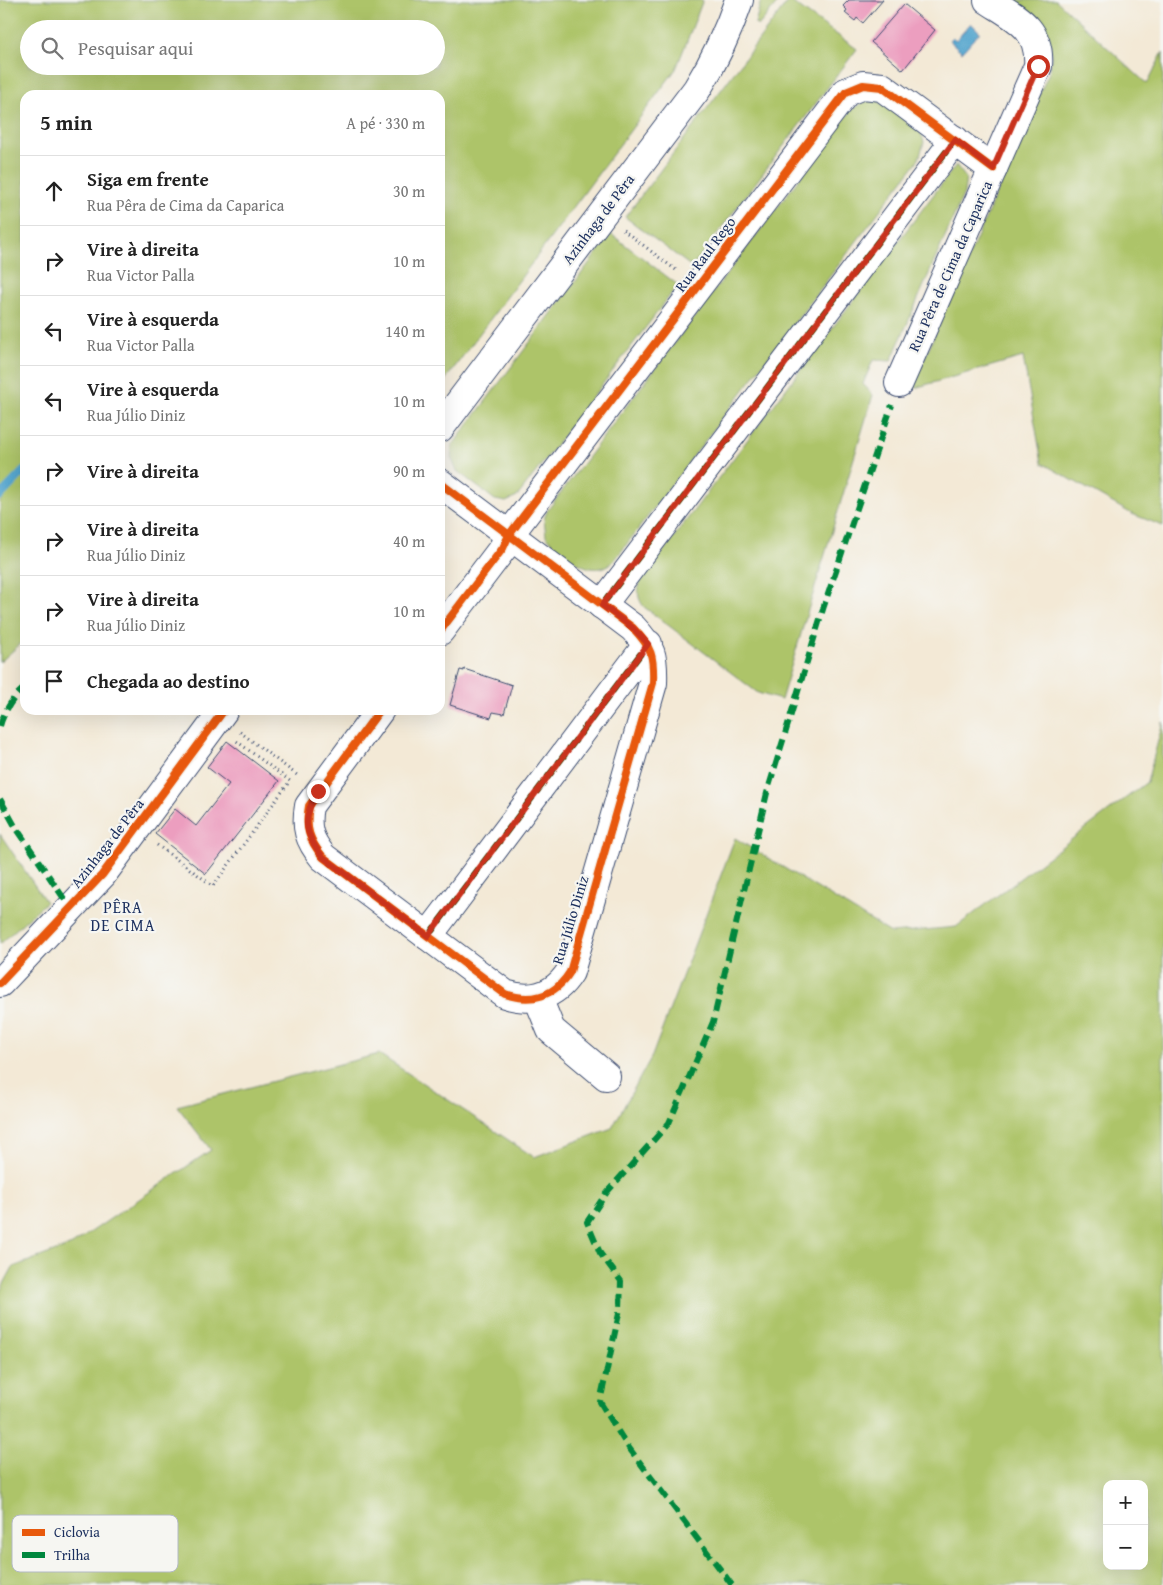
<!DOCTYPE html>
<html lang="pt">
<meta charset="utf-8">
<style>
:root{--surface:#fff;--page:#f2f2f2;--text:#222;--muted:#767676;--line:#e0e0e0}
body{margin:0;font-family:"Gentium Book Plus",serif;background:var(--page);color:var(--text)}
.controls{position:absolute;right:15px;bottom:15px;display:grid;overflow:hidden;border-radius:10px;box-shadow:0 5px 20px #0002}
.controls button{width:45px;height:45px;display:grid;place-items:center;padding:0;border:0;border-bottom:1px solid var(--line);background:var(--surface);color:var(--text);font:25px sans-serif}
.stop{position:absolute;width:15px;height:15px;margin:-11px;border:4px solid #c8321e;border-radius:50%;background:#fff}
.stop.end{background:#c8321e;border-color:#fff;box-shadow:0 1px 5px #0008}
.list{margin:0;padding:0;list-style:none}
h2{display:flex;justify-content:space-between;align-items:center;height:65px;margin:0;padding:0 20px;font-size:21px}
h2 small{font-size:16px;font-weight:400;color:var(--muted)}
.list li{display:grid;grid-template-columns:32px 1fr auto;gap:15px;align-items:center;box-sizing:border-box;height:70px;padding:0 20px;border-top:1px solid var(--line)}
.list b{display:block;font-size:19px;white-space:nowrap}
.list p{margin:0;font-size:16px;white-space:nowrap;color:var(--muted)}
.list em{font-size:16px;font-style:normal;color:var(--muted)}
.icon{flex:none;width:28px;height:28px;fill:none;stroke:currentColor;stroke-width:2;stroke-linecap:round;stroke-linejoin:round}
.map{position:relative;flex:none;width:1163px;height:1585px;overflow:hidden}
.search{position:absolute;background:var(--surface);box-shadow:0 5px 20px #0002;left:20px;top:20px;width:425px;height:55px;display:flex;align-items:center;gap:12px;box-sizing:border-box;padding:0 18px;border-radius:28px;color:var(--muted);font-size:19px}
.panel{position:absolute;background:var(--surface);box-shadow:0 5px 20px #0002;left:20px;top:90px;width:425px;height:625px;border-radius:15px}
.map>svg:first-child{display:block}
</style>
<div class="map">
<svg width="1163" height="1585" viewBox="0 0 1163 1585">
<rect width="100%" height="100%" fill="#f6f6f2"/>
<filter id="ink" filterUnits="userSpaceOnUse"><feTurbulence type="fractalNoise" baseFrequency=".02" numOctaves="2"/><feDisplacementMap in="SourceGraphic" scale="10" xChannelSelector="R" yChannelSelector="G"/><feConvolveMatrix kernelMatrix="1 2 1 2 8 2 1 2 1" color-interpolation-filters="sRGB"/></filter>
<filter id="wash" filterUnits="userSpaceOnUse"><feTurbulence type="fractalNoise" baseFrequency=".0096" numOctaves="4" result="noise"/><feDisplacementMap in="SourceGraphic" scale="20" xChannelSelector="R" yChannelSelector="G"/><feGaussianBlur stdDeviation="1.12" result="paint"/><feColorMatrix in="noise" values="0 0 0 0 0 0 0 0 0 0 0 0 0 0 0 0 0 1.4 0 .05"/><feComposite in="paint" operator="in"/></filter>
<g filter="url(#wash)">
<rect width="100%" height="100%" fill="#f3e9d6"/>
<g fill="#adc469" stroke="#647a64" fill-rule="evenodd">
<path d="M0,0H703L676,69L440,387V95H25V640L0,662ZM29,29H436V66H29Z"/>
<polygon points="761,0 780,0 758,26 755,24"/>
<polygon points="789,0 857,49 692,267 625,217"/>
<path d="M1013,0H1056L1147,84L1163,52V526L1132,514L1042,463L1023,357L911,389L1050,70C1055,34 1042,18 1013,0Z"/>
<path d="M868,100H878L921,133L924,142L919,159L614,561C592,582 562,554 546,536L544,519L547,511L852,109Z"/>
<path d="M956,165L966,178L964,193L891,361L873,360L863,384L873,395L781,700L758,693L644,607C637,598 637,590 641,580Z"/>
<polygon points="611,234 678,285 517,497 506,502 495,500 457,471 451,458 452,446"/>
<path d="M1163,722V1585H0V1291L13,1267L72,1245L211,1150L177,1106L379,1054L534,1157L612,1128L652,1056L735,838L891,933L956,927L1147,782ZM1107,1484H1144V1566H1107Z"/>
<polygon points="0,834 46,902 0,944"/>
</g>
<polygon fill="#53a4cd" stroke="#376a96" points="971,23 980,32 962,52 949,40 952,37 956,40"/>
<g fill="none" stroke-linecap="round" stroke-linejoin="round">
<polyline stroke="#53a4cd" stroke-width="9" points="0,496 25,470"/>
</g>
<g id="blocks">
<g fill="#ec9ebf">
<polygon points="849,0 883,0 863,23 857,18 855,21 845,13 847,10 843,6"/>
<polygon points="904,4 935,30 903,70 871,42"/>
<polygon points="464,669 512,685 504,714 493,712 491,718 450,705 460,670 464,671"/>
<polygon points="227,741 279,781 206,874 155,834 175,809 196,826 229,784 207,767"/>
</g>
</g>
</g>
<g filter="url(#ink)">
<use href="#blocks" fill-opacity="0" stroke="#3b4b70" stroke-width="1"/>
<g fill="none" stroke-linecap="round" stroke-linejoin="round">
<g stroke="#3b4b70" stroke-width="30">
<g id="minor">
<path d="M899,383L1038,66C1041,28 1016,18 988,0"/>
<path d="M440,428L697,89C715,60 728,32 739,0"/>
<polyline points="602,605 955,140"/>
<polyline points="440,631 503,548 509,535 846,92 863,85 882,87 993,169"/>
<path d="M380,710L309,806C305,828 309,840 323,857L505,994C532,1003 555,996 570,972L653,683C654,656 652,648 633,628L440,483"/>
<polyline points="428,936 648,644"/>
<polyline points="0,983 102,875 224,710"/>
<polyline points="538,998 551,1030 606,1076"/>
</g>
</g>
<g stroke="#3b4b70" stroke-width="3" stroke-dasharray="1 4" stroke-linecap="butt">
<polyline points="623,230 676,270"/>
<polyline points="240,732 297,775"/>
<polyline points="157,845 213,886 290,781 235,740"/>
</g>
<use href="#minor" stroke="#fff" stroke-width="28"/>
<g stroke="#00873e" stroke-width="6" stroke-dasharray="12 6" stroke-linecap="butt">
<polyline points="602,605 955,140"/>
<path d="M0,726C3,714 14,694 25,688"/>
<polyline points="0,799 15,826 71,909"/>
<polyline points="428,936 648,644"/>
<polyline points="732,1585 626,1444 600,1402 620,1309 621,1281 600,1253 587,1222 607,1192 669,1123 713,1022 767,793 824,606 892,405"/>
</g>
<g stroke="#f6f6f2" stroke-width="11">
<g id="cycleway">
<polyline points="440,631 503,548 509,535 846,92 863,85 882,87 993,169"/>
<path d="M380,710L309,806C305,828 309,840 323,857L505,994C532,1003 555,996 570,972L653,683C654,656 652,648 633,628L440,483"/>
<polyline points="0,983 102,875 224,710"/>
</g>
</g>
<use href="#cycleway" stroke="#e8590c" stroke-width="8"/>
</g>
</g>
<g fill="none" stroke-linecap="round" stroke-linejoin="round" filter="url(#ink)">
<path stroke="#c8321e" stroke-width="6" d="M318,791C302,817 303,833 323,857L428,936L648,644L633,628L602,605L955,140L993,169L1038,66"/>
</g>
<g text-anchor="middle" dominant-baseline="central" stroke-width="4.5" stroke-linejoin="round" paint-order="stroke">
<g font-size="15" fill="#1b2f5e" stroke="#f6f6f2">
<text transform="translate(598 219) rotate(-53)">Azinhaga de Pêra</text>
<text transform="translate(705 254) rotate(-53)">Rua Raul Rego</text>
<text transform="translate(950 266) rotate(-66)">Rua Pêra de Cima da Caparica</text>
<text transform="translate(107 843) rotate(-52)">Azinhaga de Pêra</text>
<text transform="translate(570 920) rotate(-73)">Rua Júlio Diniz</text>
</g>
<g font-size="16" letter-spacing="1" fill="#1b2f5e" stroke="#f6f6f2">
<text x="123" y="907">PÊRA<tspan x="123" dy="18">DE CIMA</tspan></text>
</g>
</g>
<rect x="12" y="1515" width="166" height="57" rx="8" fill="#f6f6f2" stroke="#b4bac6" stroke-width="1"/>
<rect x="22" y="1529" width="23" height="7" fill="#e8590c"/>
<rect x="22" y="1552" width="23" height="6" fill="#00873e"/>
<g font-size="14" fill="#1b2f5e">
<text x="54" y="1537">Ciclovia</text>
<text x="54" y="1560">Trilha</text>
</g>
</svg>
<div class="controls">
<button>+</button>
<button>−</button>
</div>
<div class="stop" style="left:1038px;top:66px"></div>
<div class="stop end" style="left:318px;top:791px"></div>
<div class="search"><svg class="icon" aria-label="search" viewBox="0 0 24 24"><circle cx="10" cy="10" r="6"/><path d="M15 15l6 6"/></svg>Pesquisar aqui</div>
<section class="panel">
<h2>5 min<small>A pé · 330 m</small></h2>
<ul class="list">
<li><svg class="icon" aria-label="ahead" viewBox="0 0 24 24"><path d="M12 20V5M6 11l6-6 6 6"/></svg><div><b>Siga em frente</b><p>Rua Pêra de Cima da Caparica</p></div><em>30 m</em></li>
<li><svg class="icon" aria-label="right" viewBox="0 0 24 24"><path d="M7 20v-9h11M14 6l5 5-5 5"/></svg><div><b>Vire à direita</b><p>Rua Victor Palla</p></div><em>10 m</em></li>
<li><svg class="icon" aria-label="left" viewBox="0 0 24 24"><path d="M17 20v-9H6M10 6l-5 5 5 5"/></svg><div><b>Vire à esquerda</b><p>Rua Victor Palla</p></div><em>140 m</em></li>
<li><svg class="icon" aria-label="left" viewBox="0 0 24 24"><path d="M17 20v-9H6M10 6l-5 5 5 5"/></svg><div><b>Vire à esquerda</b><p>Rua Júlio Diniz</p></div><em>10 m</em></li>
<li><svg class="icon" aria-label="right" viewBox="0 0 24 24"><path d="M7 20v-9h11M14 6l5 5-5 5"/></svg><div><b>Vire à direita</b></div><em>90 m</em></li>
<li><svg class="icon" aria-label="right" viewBox="0 0 24 24"><path d="M7 20v-9h11M14 6l5 5-5 5"/></svg><div><b>Vire à direita</b><p>Rua Júlio Diniz</p></div><em>40 m</em></li>
<li><svg class="icon" aria-label="right" viewBox="0 0 24 24"><path d="M7 20v-9h11M14 6l5 5-5 5"/></svg><div><b>Vire à direita</b><p>Rua Júlio Diniz</p></div><em>10 m</em></li>
<li><svg class="icon" aria-label="arrive" viewBox="0 0 24 24"><path d="M6 21V4h12l-3 4 3 4H6"/></svg><div><b>Chegada ao destino</b></div></li>
</ul>
</section>
</div>
